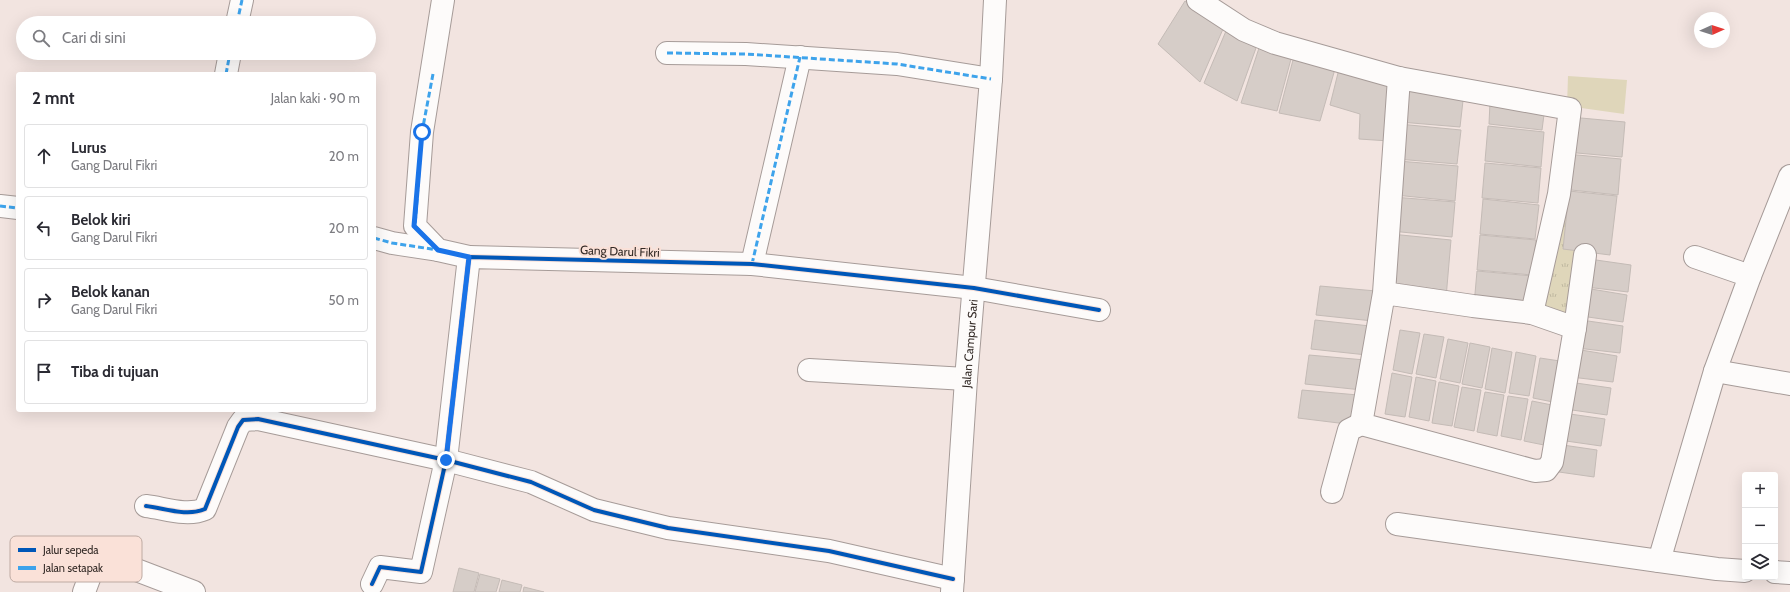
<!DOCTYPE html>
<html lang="id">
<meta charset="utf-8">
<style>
:root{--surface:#fff;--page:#f7f7f7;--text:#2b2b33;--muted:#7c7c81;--line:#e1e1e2}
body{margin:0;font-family:Cabin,sans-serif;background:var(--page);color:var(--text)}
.controls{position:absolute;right:12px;bottom:12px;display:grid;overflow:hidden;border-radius:4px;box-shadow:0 4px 16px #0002}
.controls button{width:36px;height:36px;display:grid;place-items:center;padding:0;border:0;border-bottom:1px solid var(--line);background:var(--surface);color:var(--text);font:20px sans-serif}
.compass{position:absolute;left:1694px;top:12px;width:36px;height:36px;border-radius:50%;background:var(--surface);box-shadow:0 4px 16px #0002;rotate:87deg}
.stop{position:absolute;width:12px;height:12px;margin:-9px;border:3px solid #1a73e8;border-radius:50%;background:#fff}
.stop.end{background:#1a73e8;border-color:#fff;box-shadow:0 1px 4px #0008}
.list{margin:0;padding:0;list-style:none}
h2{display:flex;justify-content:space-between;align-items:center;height:52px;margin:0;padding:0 16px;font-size:17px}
h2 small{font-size:13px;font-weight:400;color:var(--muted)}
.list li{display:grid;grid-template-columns:26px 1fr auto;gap:12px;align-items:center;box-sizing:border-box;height:64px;margin:0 8px 8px;padding:0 8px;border:1px solid var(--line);border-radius:4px}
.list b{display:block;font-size:15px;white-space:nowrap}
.list p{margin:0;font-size:13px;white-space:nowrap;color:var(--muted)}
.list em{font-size:13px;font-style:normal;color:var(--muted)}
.icon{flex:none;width:22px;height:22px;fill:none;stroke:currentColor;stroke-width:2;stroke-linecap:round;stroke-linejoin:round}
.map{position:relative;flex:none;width:1790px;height:592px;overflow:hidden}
.search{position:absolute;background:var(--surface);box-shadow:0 4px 16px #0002;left:16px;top:16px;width:360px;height:44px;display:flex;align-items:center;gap:10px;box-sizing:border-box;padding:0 14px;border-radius:22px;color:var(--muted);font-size:15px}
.panel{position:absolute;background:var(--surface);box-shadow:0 4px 16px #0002;left:16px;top:72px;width:360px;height:340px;border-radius:4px}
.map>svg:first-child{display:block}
</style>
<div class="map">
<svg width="1790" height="592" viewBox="0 0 1790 592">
<defs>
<pattern id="park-tufts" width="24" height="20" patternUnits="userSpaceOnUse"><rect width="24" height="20" fill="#dfd6ba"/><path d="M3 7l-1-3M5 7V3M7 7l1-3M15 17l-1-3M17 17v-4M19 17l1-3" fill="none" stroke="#c0b8a0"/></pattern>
</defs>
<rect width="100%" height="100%" fill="#f2e4e0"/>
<polygon fill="#dfd6ba" points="1568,76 1627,80 1624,114 1567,106"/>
<polygon fill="url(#park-tufts)" points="1559,194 1585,257 1575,328 1532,313"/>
<g fill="#d6cdc8" stroke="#c4bbb6">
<polygon points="1185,1 1223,29 1200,82 1158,44"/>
<polygon points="1226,31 1256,48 1237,101 1204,83"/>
<polygon points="1259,48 1291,59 1277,111 1241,103"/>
<polygon points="1293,60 1335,69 1320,121 1279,113"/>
<polygon points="1339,69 1394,82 1389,141 1359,139 1360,114 1330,105"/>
<polygon points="1403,86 1464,92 1460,127 1400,122"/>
<polygon points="1490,102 1545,107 1542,130 1489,124"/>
<polygon points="1570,117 1625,122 1622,157 1566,152"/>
<polygon points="1399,124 1461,130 1457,164 1397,159"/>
<polygon points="1488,126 1544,132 1541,167 1485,161"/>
<polygon points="1566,154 1621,159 1618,195 1562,189"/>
<polygon points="1398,161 1458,166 1455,201 1395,195"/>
<polygon points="1485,163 1541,168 1538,203 1482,198"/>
<polygon points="1569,191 1617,196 1610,255 1563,249"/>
<polygon points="1393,197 1455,202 1452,237 1391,231"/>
<polygon points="1483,199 1539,205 1535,239 1480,234"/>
<polygon points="1391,234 1451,240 1446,298 1388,291"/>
<polygon points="1480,235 1536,240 1532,275 1477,270"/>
<polygon points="1589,259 1631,265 1628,292 1586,287"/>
<polygon points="1477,271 1532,276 1529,311 1474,305"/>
<polygon points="1320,286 1376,291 1373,321 1316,315"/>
<polygon points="1585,288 1627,295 1623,322 1581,316"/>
<polygon points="1315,320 1370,326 1367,355 1311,349"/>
<polygon points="1581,320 1623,326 1620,353 1577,348"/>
<polygon points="1400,330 1420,333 1412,374 1393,370"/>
<polygon points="1424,334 1444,337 1436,378 1416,374"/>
<polygon points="1448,339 1468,343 1460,383 1440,379"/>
<polygon points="1470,343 1490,347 1482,388 1462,384"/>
<polygon points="1492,348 1512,352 1505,393 1485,389"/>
<polygon points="1575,349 1617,356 1613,382 1571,377"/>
<polygon points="1516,352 1536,356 1529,396 1509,393"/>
<polygon points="1309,355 1365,360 1362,390 1305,384"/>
<polygon points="1540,358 1560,361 1553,402 1533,398"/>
<polygon points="1392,373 1412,377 1405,417 1385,414"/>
<polygon points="1416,377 1436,381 1429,421 1409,417"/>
<polygon points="1439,382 1459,386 1452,426 1432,423"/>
<polygon points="1569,382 1611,388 1607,415 1565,409"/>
<polygon points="1462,387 1481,390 1474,431 1454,427"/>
<polygon points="1302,390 1358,395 1355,425 1298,418"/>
<polygon points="1485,392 1504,395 1497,436 1477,432"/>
<polygon points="1508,396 1528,399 1521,440 1501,436"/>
<polygon points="1532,401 1552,405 1544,445 1524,441"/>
<polygon points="1563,413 1605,419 1601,446 1559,440"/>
<polygon points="1556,444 1597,450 1594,477 1552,471"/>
<polygon points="459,568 479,573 474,592 453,592"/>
<polygon points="480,574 500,579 496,592 475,592"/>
<polygon points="502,580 522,585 520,592 499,592"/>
<polygon points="524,587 544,592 523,592"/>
</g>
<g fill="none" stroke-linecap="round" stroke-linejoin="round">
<g stroke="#a69b98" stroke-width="24">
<g id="minor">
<polyline points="443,0 422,132 415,226 438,250 469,257"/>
<polyline points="1198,0 1244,30 1275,43 1399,78 1570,109 1559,194 1532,313"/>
<polyline points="237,23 242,0"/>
<polyline points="667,53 746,54 897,64 991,79"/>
<polyline points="226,74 230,53"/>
<polyline points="0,206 18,208"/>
<polyline points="374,238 392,243 438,250"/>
<polyline points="1695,257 1750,276 1715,371"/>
<polyline points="752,264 800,57"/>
<polyline points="1750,276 1790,176"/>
<polyline points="1384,293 1473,306 1532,313 1575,328 1552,462 1546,470 1535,471 1361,424 1384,293 1399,78"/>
<polyline points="1575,328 1585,255"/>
<polyline points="809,370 966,379"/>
<polyline points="1332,492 1349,430 1361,424"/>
<path d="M146,506C164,508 187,517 205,509L238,427L243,420L258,419L446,460L531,482L594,510L668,528L829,551L953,579"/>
<polyline points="1397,524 1659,561 1715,371 1790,384"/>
<polyline points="1659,561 1717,569 1745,571"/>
<polyline points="1775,572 1790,573"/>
<polyline points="372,584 380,567 421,572 446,460 469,257 752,264 974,288 1099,310"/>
<polyline points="84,592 96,560 105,558 194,592"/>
<path id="s1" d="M952,592L966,379L991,79L995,0"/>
</g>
</g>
<use href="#minor" stroke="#fdfbfa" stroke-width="22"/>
<g stroke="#3ea3eb" stroke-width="3" stroke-dasharray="6 3" stroke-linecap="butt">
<polyline points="237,23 242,0"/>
<polyline points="667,53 746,54 897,64 991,79"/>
<polyline points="226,74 230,53"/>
<polyline points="433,74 422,132 415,226 438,250 469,257"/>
<polyline points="0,206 18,208"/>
<polyline points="374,238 392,243 438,250"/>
<polyline points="752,264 800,57"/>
</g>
<g stroke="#fae1d8" stroke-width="6">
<g id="cycleway">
<path d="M146,506C164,508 187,517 205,509L238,427L243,420L258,419L446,460L531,482L594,510L668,528L829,551L953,579"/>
<polyline points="372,584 380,567 421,572 446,460 469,257 752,264 974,288 1099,310"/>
</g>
</g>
<use href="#cycleway" stroke="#0057b8" stroke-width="4"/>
</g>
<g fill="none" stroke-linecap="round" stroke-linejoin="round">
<polyline stroke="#1a73e8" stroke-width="5" points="422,132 414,226 438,250 469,257 446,460"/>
</g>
<g text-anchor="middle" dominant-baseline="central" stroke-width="4" stroke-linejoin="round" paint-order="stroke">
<g font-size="12" fill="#322925" stroke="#fae1d8">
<text transform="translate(620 251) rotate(2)">Gang Darul Fikri</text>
<text stroke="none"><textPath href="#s1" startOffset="249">Jalan Campur Sari</textPath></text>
</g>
</g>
<rect x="10" y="536" width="132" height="46" rx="6" fill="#fae1d8" stroke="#beaaa2" stroke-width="1"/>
<rect x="18" y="548" width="18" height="4" fill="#0057b8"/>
<rect x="18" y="566" width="18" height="4" fill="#3ea3eb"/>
<g font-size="11" fill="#322925">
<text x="43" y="554">Jalur sepeda</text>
<text x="43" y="572">Jalan setapak</text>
</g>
</svg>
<div class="controls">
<button>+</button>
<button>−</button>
<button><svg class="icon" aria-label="layers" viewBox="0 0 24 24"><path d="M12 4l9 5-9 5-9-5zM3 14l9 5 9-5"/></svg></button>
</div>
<svg class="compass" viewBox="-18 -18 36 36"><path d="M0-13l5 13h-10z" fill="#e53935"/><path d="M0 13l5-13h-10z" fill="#7c7c81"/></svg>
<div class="stop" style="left:422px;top:132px"></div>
<div class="stop end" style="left:446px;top:460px"></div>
<div class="search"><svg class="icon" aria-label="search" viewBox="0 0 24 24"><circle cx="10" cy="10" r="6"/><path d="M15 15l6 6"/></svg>Cari di sini</div>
<section class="panel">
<h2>2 mnt<small>Jalan kaki · 90 m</small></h2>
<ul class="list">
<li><svg class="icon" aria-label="ahead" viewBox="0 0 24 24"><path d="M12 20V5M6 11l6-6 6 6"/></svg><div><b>Lurus</b><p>Gang Darul Fikri</p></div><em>20 m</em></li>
<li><svg class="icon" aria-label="left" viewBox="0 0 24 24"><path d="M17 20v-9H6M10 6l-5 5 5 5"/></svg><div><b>Belok kiri</b><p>Gang Darul Fikri</p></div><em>20 m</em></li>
<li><svg class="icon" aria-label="right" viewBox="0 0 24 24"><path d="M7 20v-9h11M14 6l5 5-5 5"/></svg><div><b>Belok kanan</b><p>Gang Darul Fikri</p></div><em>50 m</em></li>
<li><svg class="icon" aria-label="arrive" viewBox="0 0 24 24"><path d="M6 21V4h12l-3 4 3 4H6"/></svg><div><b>Tiba di tujuan</b></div></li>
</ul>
</section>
</div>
